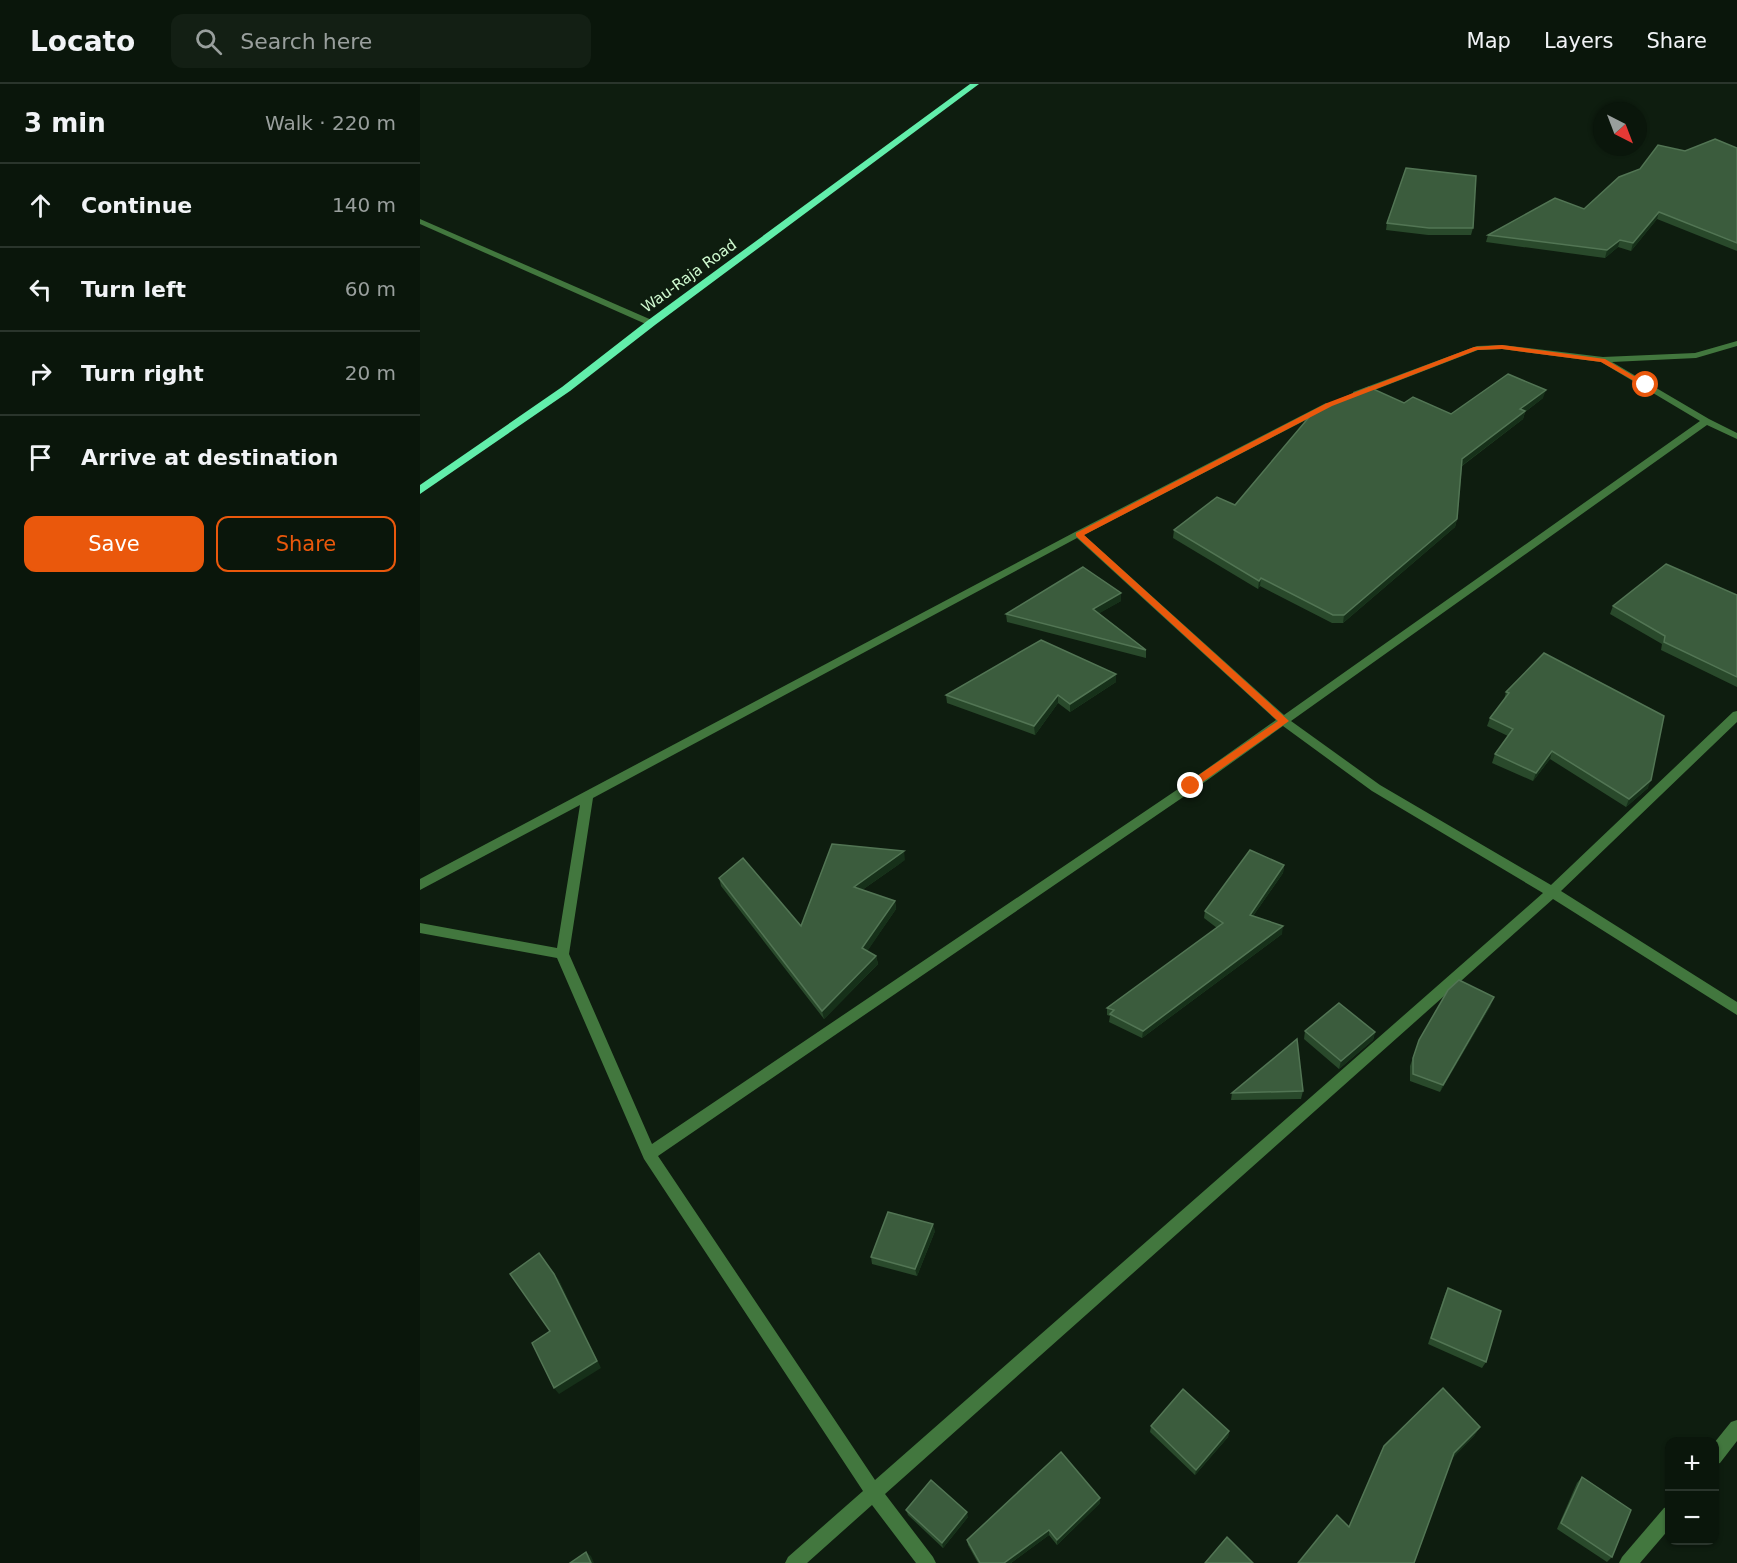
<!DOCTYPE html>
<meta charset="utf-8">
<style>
:root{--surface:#0a160b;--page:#131f14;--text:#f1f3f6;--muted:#999f9d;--line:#2a352c;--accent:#ea580c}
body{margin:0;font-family:"DejaVu Sans",sans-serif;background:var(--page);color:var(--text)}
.controls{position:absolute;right:18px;bottom:18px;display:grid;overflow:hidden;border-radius:12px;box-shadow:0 2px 4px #0004}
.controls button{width:54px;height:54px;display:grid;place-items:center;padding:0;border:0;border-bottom:2px solid var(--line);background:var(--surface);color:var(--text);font:30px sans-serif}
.compass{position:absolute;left:1173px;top:18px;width:54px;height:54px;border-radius:50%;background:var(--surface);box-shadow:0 2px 4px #0004;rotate:138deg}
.stop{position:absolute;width:18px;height:18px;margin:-14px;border:4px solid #ea580c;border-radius:50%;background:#fff}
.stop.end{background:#ea580c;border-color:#fff;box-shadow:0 2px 6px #0008}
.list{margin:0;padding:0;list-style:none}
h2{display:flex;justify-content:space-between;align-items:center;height:78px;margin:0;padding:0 24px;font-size:26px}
h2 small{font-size:20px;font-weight:400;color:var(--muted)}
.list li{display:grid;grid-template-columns:39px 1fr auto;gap:18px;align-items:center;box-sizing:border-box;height:84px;padding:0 24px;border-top:2px solid var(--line)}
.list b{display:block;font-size:22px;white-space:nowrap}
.list em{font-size:20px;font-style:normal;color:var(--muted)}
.actions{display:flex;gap:12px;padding:18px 24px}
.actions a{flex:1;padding:14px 0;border:2px solid var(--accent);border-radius:12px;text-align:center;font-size:21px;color:var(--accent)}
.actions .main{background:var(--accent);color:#fff}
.icon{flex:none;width:33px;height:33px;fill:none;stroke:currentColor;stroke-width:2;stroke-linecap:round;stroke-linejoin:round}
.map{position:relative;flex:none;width:1317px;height:1479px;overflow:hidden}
header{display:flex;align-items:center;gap:36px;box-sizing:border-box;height:84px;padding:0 30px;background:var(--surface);border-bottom:2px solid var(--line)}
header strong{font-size:28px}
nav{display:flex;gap:33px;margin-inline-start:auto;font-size:21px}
.search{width:420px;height:54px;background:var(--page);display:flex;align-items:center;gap:15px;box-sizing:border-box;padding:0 21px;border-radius:12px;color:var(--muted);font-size:22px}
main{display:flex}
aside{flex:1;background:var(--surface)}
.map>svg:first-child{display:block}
</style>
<header>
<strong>Locato</strong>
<div class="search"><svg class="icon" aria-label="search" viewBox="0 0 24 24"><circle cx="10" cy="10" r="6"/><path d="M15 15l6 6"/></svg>Search here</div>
<nav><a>Map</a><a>Layers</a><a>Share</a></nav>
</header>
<main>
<aside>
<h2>3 min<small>Walk · 220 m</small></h2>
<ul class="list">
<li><svg class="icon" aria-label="ahead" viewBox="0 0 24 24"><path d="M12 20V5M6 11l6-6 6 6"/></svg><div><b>Continue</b></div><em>140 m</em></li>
<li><svg class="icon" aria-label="left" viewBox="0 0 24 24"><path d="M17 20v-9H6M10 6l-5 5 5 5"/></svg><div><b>Turn left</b></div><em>60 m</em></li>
<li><svg class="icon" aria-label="right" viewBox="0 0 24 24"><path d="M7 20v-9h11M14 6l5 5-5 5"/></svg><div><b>Turn right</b></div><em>20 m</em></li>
<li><svg class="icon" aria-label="arrive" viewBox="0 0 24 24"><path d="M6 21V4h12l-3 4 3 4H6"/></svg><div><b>Arrive at destination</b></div></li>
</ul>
<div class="actions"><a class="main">Save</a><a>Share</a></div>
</aside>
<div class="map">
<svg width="1317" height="1479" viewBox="0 0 1317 1479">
<rect width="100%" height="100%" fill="#0e1d0f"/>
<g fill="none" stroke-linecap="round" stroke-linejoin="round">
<g fill="#42773e" fill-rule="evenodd">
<polygon points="0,135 234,237 235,239 228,241 0,140"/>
<path d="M1317,257V262L1276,274L1192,278L1289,335L1317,349V355L1287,341L871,637L960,701L1131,801L1313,628L1317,627V638L1141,807L1317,918V931L1133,815L465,1410L513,1473L516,1479H496L452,1421L387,1479H365L368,1473L443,1407L224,1075L137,874L0,849V839L137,864L160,721L0,806V795L655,448L906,319L909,320V324L664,451L864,631L1280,337L1181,278L1082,265L1058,266L939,312H933V308L1057,262L1082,261L1183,273L1275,269ZM657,454L856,636L767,699L232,1060L149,870L173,714ZM863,642L952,707L1123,809L455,1396L238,1072L775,705Z"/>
<polygon points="1317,1336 1317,1357 1300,1379 1294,1381 1294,1359 1311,1338"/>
<polygon points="1250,1422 1250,1444 1220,1479 1199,1479 1202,1473 1244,1424"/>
</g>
<polygon fill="#62eeab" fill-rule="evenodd" points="550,0 559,0 235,241 150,307 0,410 0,401 142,303 227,237"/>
</g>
<g fill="#29492b">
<polygon points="1317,64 1317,167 1237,135 1211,167 1198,163 1185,174 1066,158 1068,151 1164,125 1265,67"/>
<polygon points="967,139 1053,144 1051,151 1008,151 966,146"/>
<polygon points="1123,314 1105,328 1103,335 1042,382 1037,435 1035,443 923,539 912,539 840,502 838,505 753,454 754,446 815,421 984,319 1031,330"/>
<polygon points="1317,511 1317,603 1241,566 1242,560 1190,530 1193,522"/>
<polygon points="701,517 679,529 726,566 726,574 587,538 586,530"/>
<polygon points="696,598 650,628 638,619 615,651 527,619 526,611"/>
<polygon points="1086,608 1228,704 1206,723 1130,675 1113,697 1072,679 1075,670 1088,652 1067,642 1070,634 1084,616"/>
<polygon points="485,776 442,806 475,817 476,825 447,867 456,872 458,880 404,935 301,802 299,794 381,842"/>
<polygon points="864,781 863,789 833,832 862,850 722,954 689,938 690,932 687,931 687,924 797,844 784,834 785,827"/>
<polygon points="1071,921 1020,1008 990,997 990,982 999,956"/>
<polygon points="885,947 955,948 953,956 919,985 884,955"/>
<polygon points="883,1007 881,1015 811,1016 812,1009"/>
<polygon points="515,1147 497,1192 452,1180 451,1173"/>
<polygon points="1028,1204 1066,1278 1062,1284 1008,1260 1025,1210"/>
<polygon points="731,1342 809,1347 808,1353 775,1391 730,1348"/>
<polygon points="1060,1343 1054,1352 1032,1374 929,1443 964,1362"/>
<polygon points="1162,1393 1192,1473 1187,1478 1137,1445 1157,1399"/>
<polygon points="680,1419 637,1461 629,1451 591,1479 558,1479 548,1461 547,1456"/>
<polygon points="486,1426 548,1433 523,1464 488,1431"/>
</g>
<g fill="#163019">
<polygon points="1239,128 1237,135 1211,167 1213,159"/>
<polygon points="1200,156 1198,163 1185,174 1187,166"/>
<polygon points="1126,306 1123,314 1105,328 1103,335 1040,383 1042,375 1100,325"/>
<polygon points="1037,435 1035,443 923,539 924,531"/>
<polygon points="841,494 840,502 838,505 839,497"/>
<polygon points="701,509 701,517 673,533 673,525"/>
<polygon points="696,590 696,598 650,628 650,620"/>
<polygon points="638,611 638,619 615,651 614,642"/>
<polygon points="1132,667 1130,675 1113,697 1116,689"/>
<polygon points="1231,696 1228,704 1206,723 1209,715"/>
<polygon points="484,767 485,776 435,811 434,803"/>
<polygon points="864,781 863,789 828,839 830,831"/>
<polygon points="475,817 476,825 444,872 442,864"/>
<polygon points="863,842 862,850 722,954 723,947"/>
<polygon points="456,872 458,880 404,935 402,927"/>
<polygon points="1074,913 1071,921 1020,1008 1023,1001"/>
<polygon points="955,948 953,956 919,985 921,977"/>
<polygon points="513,1140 515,1147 497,1192 495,1185"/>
<polygon points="134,1190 139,1196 181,1284 139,1310 134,1304"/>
<polygon points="1060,1343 1054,1352 1029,1378 1034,1369"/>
<polygon points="809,1347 808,1353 775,1391 776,1386"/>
<polygon points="680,1414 680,1419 637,1461 637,1456"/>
<polygon points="547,1428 548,1433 523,1464 522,1459"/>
<polygon points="629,1446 629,1451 591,1479 584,1479"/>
<polygon points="166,1468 171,1472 174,1479 171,1479"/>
</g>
<g fill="#3b5c3d" stroke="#527554" stroke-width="1.5">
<polygon points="1295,55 1317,64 1317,159 1239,128 1213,159 1200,156 1187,166 1068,151 1135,114 1164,125 1199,93 1220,85 1238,61 1265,67"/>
<polygon points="986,84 1056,92 1053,144 1009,144 967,139"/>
<polygon points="1088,290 1126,306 1100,325 1105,327 1042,375 1037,435 924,531 913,531 841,494 839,497 754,446 797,413 815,421 895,326 949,303 984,319 993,313 1031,330"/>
<polygon points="1246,480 1317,511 1317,593 1244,558 1245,552 1193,522"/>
<polygon points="663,483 701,509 673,525 726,566 586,530"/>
<polygon points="621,556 696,590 650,620 638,611 614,642 526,611"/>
<polygon points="1124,569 1244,632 1231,696 1209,715 1132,667 1116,689 1075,670 1093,645 1070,634 1089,609 1086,608"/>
<polygon points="412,760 484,767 434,803 475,817 442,864 456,872 402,927 299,794 323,774 381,842"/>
<polygon points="830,766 864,781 830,831 863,842 723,947 690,930 694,926 687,924 803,839 785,827"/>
<polygon points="1039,896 1074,913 1023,1001 993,990 993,974 999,956 1028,906"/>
<polygon points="919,919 955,948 921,977 885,947"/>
<polygon points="877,955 883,1007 812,1009"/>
<polygon points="468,1128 513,1140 495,1185 451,1173"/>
<polygon points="119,1169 134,1190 177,1277 134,1304 112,1259 130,1247 90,1190"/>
<polygon points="1028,1204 1081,1227 1066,1278 1011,1254"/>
<polygon points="1023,1304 1060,1343 1034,1369 994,1479 878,1479 917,1431 929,1443 964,1362"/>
<polygon points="763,1305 809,1347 776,1386 731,1342"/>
<polygon points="641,1368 680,1414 637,1456 629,1446 584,1479 560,1479 547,1456"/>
<polygon points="1162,1393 1211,1426 1192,1473 1141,1439"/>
<polygon points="511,1396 547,1428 522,1459 486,1426"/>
<polygon points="807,1453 833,1479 785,1479"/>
<polygon points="166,1468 171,1479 150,1479"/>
</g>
<polygon fill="#ea580c" points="1082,261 1185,275 1229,301 1223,302 1181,278 1082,265 1057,266 912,322 664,451 869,637 774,704 767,704 767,699 858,637 656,452 656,449 907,319 1054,263"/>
<g text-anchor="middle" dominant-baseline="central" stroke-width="4.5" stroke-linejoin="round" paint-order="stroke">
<g font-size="15" fill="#d0fad0" stroke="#0e1d0f">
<text transform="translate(269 192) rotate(-36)">Wau-Raja Road</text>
</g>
</g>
</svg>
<div class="controls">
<button>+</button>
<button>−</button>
</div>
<svg class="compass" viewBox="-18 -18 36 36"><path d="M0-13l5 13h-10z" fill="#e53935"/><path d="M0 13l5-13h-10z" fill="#999f9d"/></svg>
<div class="stop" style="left:1226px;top:301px"></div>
<div class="stop end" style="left:771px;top:702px"></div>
</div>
</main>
